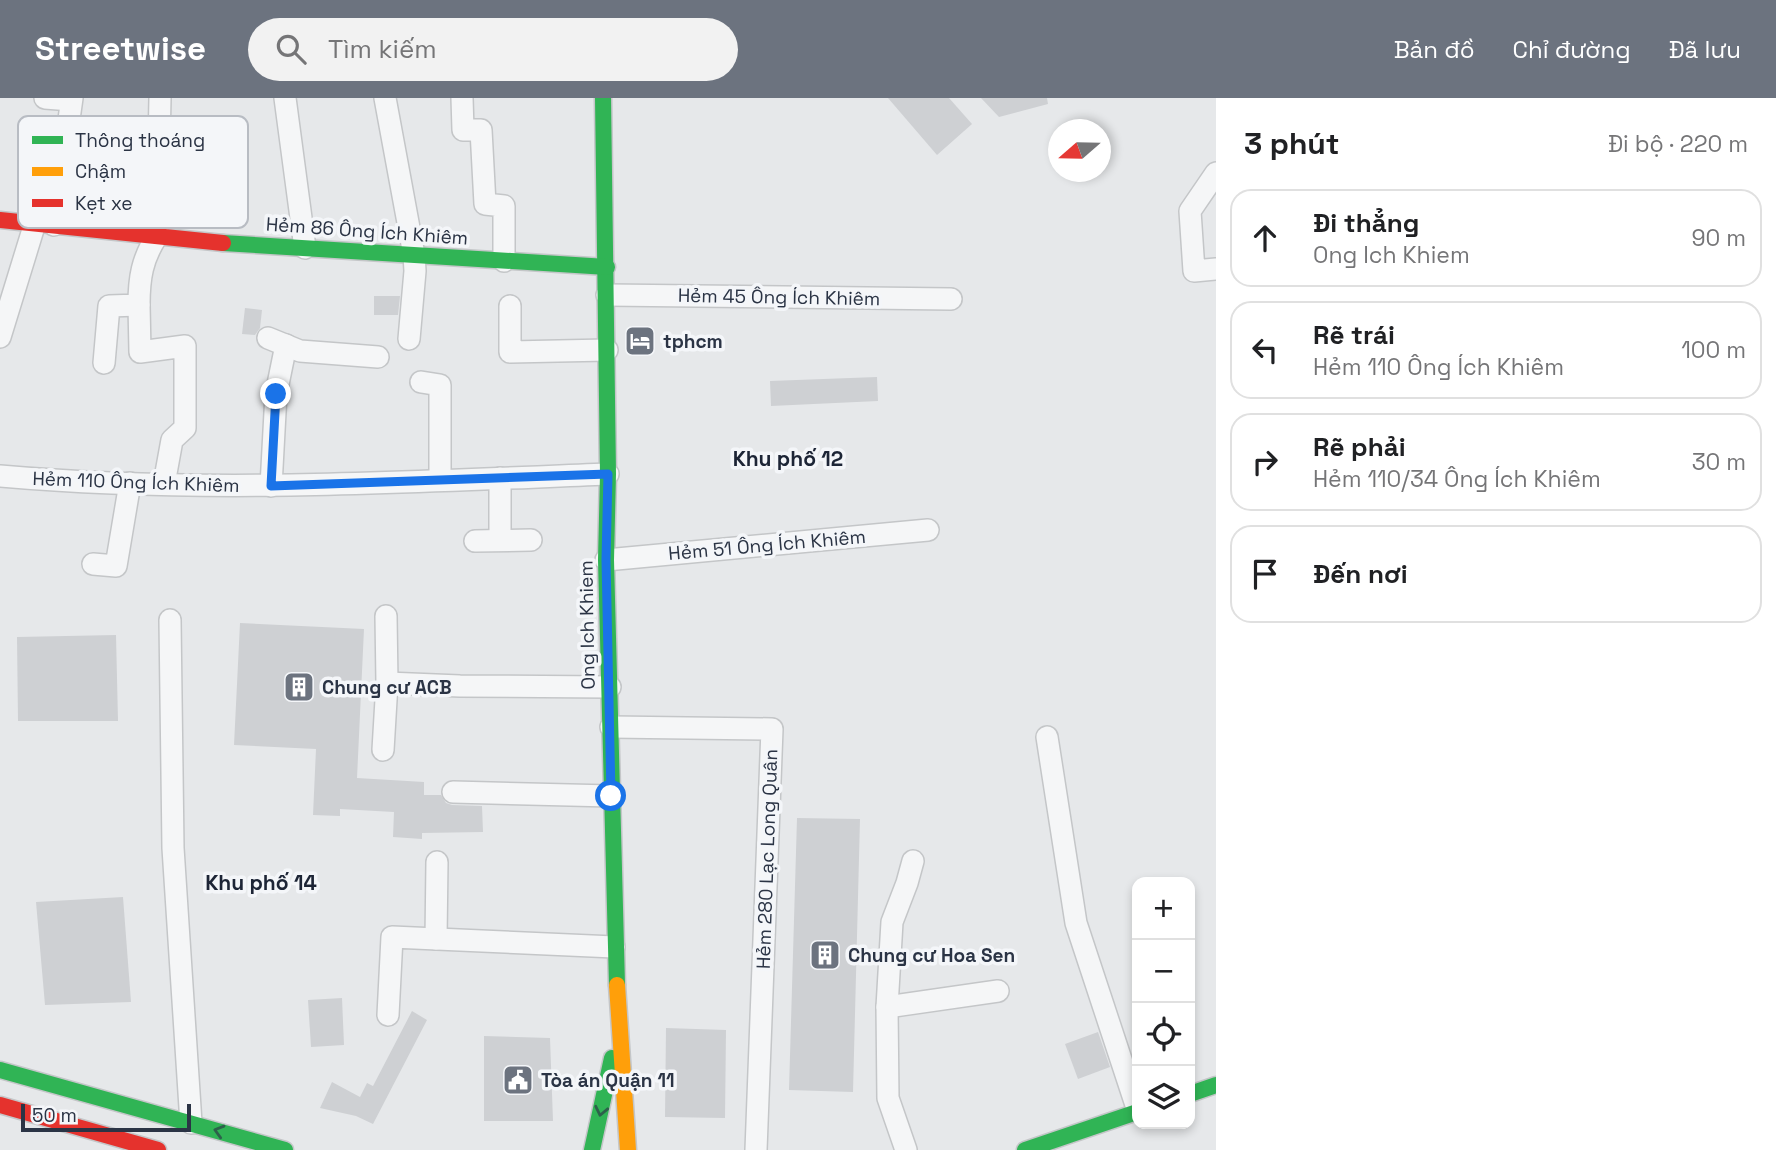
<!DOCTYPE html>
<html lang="vi">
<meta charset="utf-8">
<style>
:root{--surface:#fff;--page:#f2f2f2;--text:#202124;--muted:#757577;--line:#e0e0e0;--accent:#6c737f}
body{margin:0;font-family:"Space Grotesk",sans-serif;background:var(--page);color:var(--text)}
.controls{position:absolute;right:21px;bottom:21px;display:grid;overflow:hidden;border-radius:14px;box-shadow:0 4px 10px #0003}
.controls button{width:63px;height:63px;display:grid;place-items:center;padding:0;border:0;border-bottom:2px solid var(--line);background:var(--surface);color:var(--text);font:35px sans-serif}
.compass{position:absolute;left:1048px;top:21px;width:63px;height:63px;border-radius:50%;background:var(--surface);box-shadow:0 4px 10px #0003;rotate:250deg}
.scale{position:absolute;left:21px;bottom:18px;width:170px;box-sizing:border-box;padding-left:7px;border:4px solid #2b3445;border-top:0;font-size:19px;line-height:24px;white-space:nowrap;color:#2b3445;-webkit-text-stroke:5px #f4f6f9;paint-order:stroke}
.stop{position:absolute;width:21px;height:21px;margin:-16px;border:5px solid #1a73e8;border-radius:50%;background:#fff}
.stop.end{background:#1a73e8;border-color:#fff;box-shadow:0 2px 7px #0008}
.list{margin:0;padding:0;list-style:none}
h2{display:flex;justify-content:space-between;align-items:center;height:91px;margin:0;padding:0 28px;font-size:30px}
h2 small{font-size:23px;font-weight:400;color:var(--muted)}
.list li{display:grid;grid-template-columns:46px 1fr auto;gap:21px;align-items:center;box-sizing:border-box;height:98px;margin:0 14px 14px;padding:0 14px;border:2px solid var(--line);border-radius:21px}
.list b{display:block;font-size:26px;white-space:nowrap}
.list p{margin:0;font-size:23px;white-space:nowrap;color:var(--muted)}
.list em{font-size:23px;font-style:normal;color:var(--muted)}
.icon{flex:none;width:38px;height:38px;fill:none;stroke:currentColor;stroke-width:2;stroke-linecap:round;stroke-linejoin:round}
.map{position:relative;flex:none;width:1216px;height:1052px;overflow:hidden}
header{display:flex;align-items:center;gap:42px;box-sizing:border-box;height:98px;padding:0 35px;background:var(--accent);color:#fff}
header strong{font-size:33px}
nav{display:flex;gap:38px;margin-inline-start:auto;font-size:24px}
.search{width:490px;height:63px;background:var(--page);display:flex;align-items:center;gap:18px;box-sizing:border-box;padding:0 24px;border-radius:38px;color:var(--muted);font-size:26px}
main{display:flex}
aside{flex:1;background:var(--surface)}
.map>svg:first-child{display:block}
</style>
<header>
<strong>Streetwise</strong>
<div class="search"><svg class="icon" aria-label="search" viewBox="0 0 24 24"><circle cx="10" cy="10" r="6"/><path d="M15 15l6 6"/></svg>Tìm kiếm</div>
<nav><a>Bản đồ</a><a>Chỉ đường</a><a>Đã lưu</a></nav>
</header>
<main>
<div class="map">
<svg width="1216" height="1052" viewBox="0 0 1216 1052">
<rect width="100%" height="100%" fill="#e6e8ea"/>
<g fill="#ced0d3">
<polygon points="888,0 949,0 972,26 937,57"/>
<polygon points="981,0 1047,0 1048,6 999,19"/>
<polygon points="374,198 400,198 398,217 374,217"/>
<polygon points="245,210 262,212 260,230 255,237 242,236"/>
<polygon points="877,279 878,303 771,308 770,283"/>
<polygon points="240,525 364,531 357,680 424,684 424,697 441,697 446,705 452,707 482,708 483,734 422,735 422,741 393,739 394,714 340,711 340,718 313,717 316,651 234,647"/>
<polygon points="116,537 118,623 18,623 17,539"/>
<polygon points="797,720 860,721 853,994 789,992"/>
<polygon points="123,799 131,904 45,907 36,804"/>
<polygon points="342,900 344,947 311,949 308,902"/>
<polygon points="412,913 427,922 373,1026 356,1018 320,1010 332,984 360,999 367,985 373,988"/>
<polygon points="666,930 726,932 725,1020 665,1019"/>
<polygon points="1098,934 1110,969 1078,981 1065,946"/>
<polygon points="484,938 550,940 553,1023 484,1023"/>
</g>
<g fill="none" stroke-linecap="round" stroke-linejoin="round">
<g stroke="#c4c6c8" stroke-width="24">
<g id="street">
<polyline points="45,0 71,2"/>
<polyline points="285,0 305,150"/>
<polyline points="385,0 414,157 415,173 409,241"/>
<polyline points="462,0 463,32 481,32 485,106 504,108 504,163"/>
<polyline points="1216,75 1190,113 1194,173 1216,171"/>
<polyline points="54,127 72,0"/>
<polyline points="607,197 951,201"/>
<polyline points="139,207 140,254 185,248 185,330 172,342 164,386"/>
<polyline points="510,208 510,254 607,252"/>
<polyline points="0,239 35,125"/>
<polyline points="268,240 300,253 378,259"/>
<path d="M104,265L109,208L139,207C139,180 142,161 157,138L160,0"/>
<polyline points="421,284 440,287 440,382"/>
<path d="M0,378C202,396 406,384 608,376"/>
<polyline points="500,380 500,442"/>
<polyline points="271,388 276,296 286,247"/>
<polyline points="475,443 531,442"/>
<polyline points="606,462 928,432"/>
<polyline points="93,466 116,468 130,385"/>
<polyline points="170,522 173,750 191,1025"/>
<polyline points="387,585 460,588 610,589"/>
<polyline points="611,629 772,631 756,1052"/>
<polyline points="1047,639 1076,825 1137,1010"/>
<polyline points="383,652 387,585 386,518"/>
<polyline points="453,694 611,698"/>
<polyline points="436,841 437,764"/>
<polyline points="887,909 998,893"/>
<polyline points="388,917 392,839 614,849"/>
<polyline points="906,1052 888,1000 887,909 892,824 907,785 913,763"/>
</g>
</g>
<g stroke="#c4c6c8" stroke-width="19">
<g id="fast">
<polyline points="603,0 608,376 606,462 617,887"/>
<polyline points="223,145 607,169"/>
<polyline points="0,972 285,1052"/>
<polyline points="1190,996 1216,987"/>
<polyline points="592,1052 612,960"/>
<polyline points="1025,1052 1137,1014"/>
</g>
</g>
<g stroke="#c4c6c8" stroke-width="19">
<polyline id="slow" points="617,887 628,1052"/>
</g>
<g stroke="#c4c6c8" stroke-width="19">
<g id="jam">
<polyline points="0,122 223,145"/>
<polyline points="0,1007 158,1052"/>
</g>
</g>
<use href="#street" stroke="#f5f6f7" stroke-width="21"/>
<use href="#fast" stroke="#30b455" stroke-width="16"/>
<use href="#slow" stroke="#ff9f0a" stroke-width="16"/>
<use href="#jam" stroke="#e5322d" stroke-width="16"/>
</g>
<defs><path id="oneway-chevron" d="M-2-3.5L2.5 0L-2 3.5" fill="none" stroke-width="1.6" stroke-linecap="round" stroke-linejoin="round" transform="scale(1.75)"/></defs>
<g stroke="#2d614b">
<use href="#oneway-chevron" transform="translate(601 1013) rotate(102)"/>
<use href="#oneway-chevron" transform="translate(219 1033) rotate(-164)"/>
</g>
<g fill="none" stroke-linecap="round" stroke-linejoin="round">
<polyline stroke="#1a73e8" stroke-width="9" points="276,296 271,388 608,376 606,462 611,698"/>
</g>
<defs>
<g id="hotel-square" transform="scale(1.575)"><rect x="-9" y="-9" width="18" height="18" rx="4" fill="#6c737f" stroke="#f4f6f9"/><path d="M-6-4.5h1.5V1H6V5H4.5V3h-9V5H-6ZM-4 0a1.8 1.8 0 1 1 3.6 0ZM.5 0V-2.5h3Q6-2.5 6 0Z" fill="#fff"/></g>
<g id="building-square" transform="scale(1.575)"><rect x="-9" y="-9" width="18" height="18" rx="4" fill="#6c737f" stroke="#f4f6f9"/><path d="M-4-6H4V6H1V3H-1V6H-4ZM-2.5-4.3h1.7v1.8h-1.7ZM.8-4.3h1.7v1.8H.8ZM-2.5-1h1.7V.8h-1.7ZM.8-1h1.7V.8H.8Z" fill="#fff"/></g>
<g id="civic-square" transform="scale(1.575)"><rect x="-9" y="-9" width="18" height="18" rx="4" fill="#6c737f" stroke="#f4f6f9"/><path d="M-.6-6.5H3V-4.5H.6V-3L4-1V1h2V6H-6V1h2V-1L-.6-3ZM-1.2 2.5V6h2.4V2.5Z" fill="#fff"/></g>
</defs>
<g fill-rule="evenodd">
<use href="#hotel-square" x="640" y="243"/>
<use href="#building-square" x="299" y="589"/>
<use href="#building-square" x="825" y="857"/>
<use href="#civic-square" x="518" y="982"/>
</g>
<g text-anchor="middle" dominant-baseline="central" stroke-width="7" stroke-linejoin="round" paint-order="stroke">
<g font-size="19" fill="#2b3445" stroke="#f4f6f9">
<text transform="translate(367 133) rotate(4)">Hẻm 86 Ông Ích Khiêm</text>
<text transform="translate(779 199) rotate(1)">Hẻm 45 Ông Ích Khiêm</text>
<text transform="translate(136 384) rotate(2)">Hẻm 110 Ông Ích Khiêm</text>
<text transform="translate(767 447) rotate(-5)">Hẻm 51 Ông Ích Khiêm</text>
<text transform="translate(587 527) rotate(-91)">Ong Ich Khiem</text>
<text transform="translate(767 761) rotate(-88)">Hẻm 280 Lạc Long Quân</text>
</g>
<g font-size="19" font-weight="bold" fill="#2b3445" stroke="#f4f6f9" text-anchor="start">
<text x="663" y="243">tphcm</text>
<text x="322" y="589">Chung cư ACB</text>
<text x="848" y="857">Chung cư Hoa Sen</text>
<text x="541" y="982">Tòa án Quận 11</text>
</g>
<g font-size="21" font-weight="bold" fill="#1d2536" stroke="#f4f6f9">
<text x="788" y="360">Khu phố 12</text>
<text x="261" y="784">Khu phố 14</text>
</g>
</g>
<rect x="18" y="18" width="230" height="112" rx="10" fill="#f4f6f9" stroke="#b8bcc3" stroke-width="2"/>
<rect x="32" y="38" width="31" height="8" fill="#30b455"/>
<rect x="32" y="69" width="31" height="9" fill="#ff9f0a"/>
<rect x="32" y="101" width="31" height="8" fill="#e5322d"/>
<g font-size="19" fill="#2b3445">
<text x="75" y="49">Thông thoáng</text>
<text x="75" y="80">Chậm</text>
<text x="75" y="112">Kẹt xe</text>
</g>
</svg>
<div class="controls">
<button>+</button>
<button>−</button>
<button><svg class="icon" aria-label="locate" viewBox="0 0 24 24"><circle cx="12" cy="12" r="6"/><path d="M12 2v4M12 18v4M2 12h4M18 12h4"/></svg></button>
<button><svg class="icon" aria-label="layers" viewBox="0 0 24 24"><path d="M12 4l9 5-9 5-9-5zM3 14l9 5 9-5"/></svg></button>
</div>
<svg class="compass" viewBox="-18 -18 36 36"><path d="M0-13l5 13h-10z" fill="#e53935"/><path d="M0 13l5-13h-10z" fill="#757577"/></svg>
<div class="scale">50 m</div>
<div class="stop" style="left:611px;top:698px"></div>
<div class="stop end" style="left:276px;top:296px"></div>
</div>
<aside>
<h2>3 phút<small>Đi bộ · 220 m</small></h2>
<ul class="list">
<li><svg class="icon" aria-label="ahead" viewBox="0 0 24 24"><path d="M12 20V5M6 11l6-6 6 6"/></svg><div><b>Đi thẳng</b><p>Ong Ich Khiem</p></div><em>90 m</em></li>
<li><svg class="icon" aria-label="left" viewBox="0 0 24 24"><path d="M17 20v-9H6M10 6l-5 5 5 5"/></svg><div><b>Rẽ trái</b><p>Hẻm 110 Ông Ích Khiêm</p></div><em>100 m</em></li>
<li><svg class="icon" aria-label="right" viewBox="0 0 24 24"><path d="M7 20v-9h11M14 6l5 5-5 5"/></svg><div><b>Rẽ phải</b><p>Hẻm 110/34 Ông Ích Khiêm</p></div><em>30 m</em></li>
<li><svg class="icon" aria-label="arrive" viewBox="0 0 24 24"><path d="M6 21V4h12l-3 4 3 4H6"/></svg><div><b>Đến nơi</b></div></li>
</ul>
</aside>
</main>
